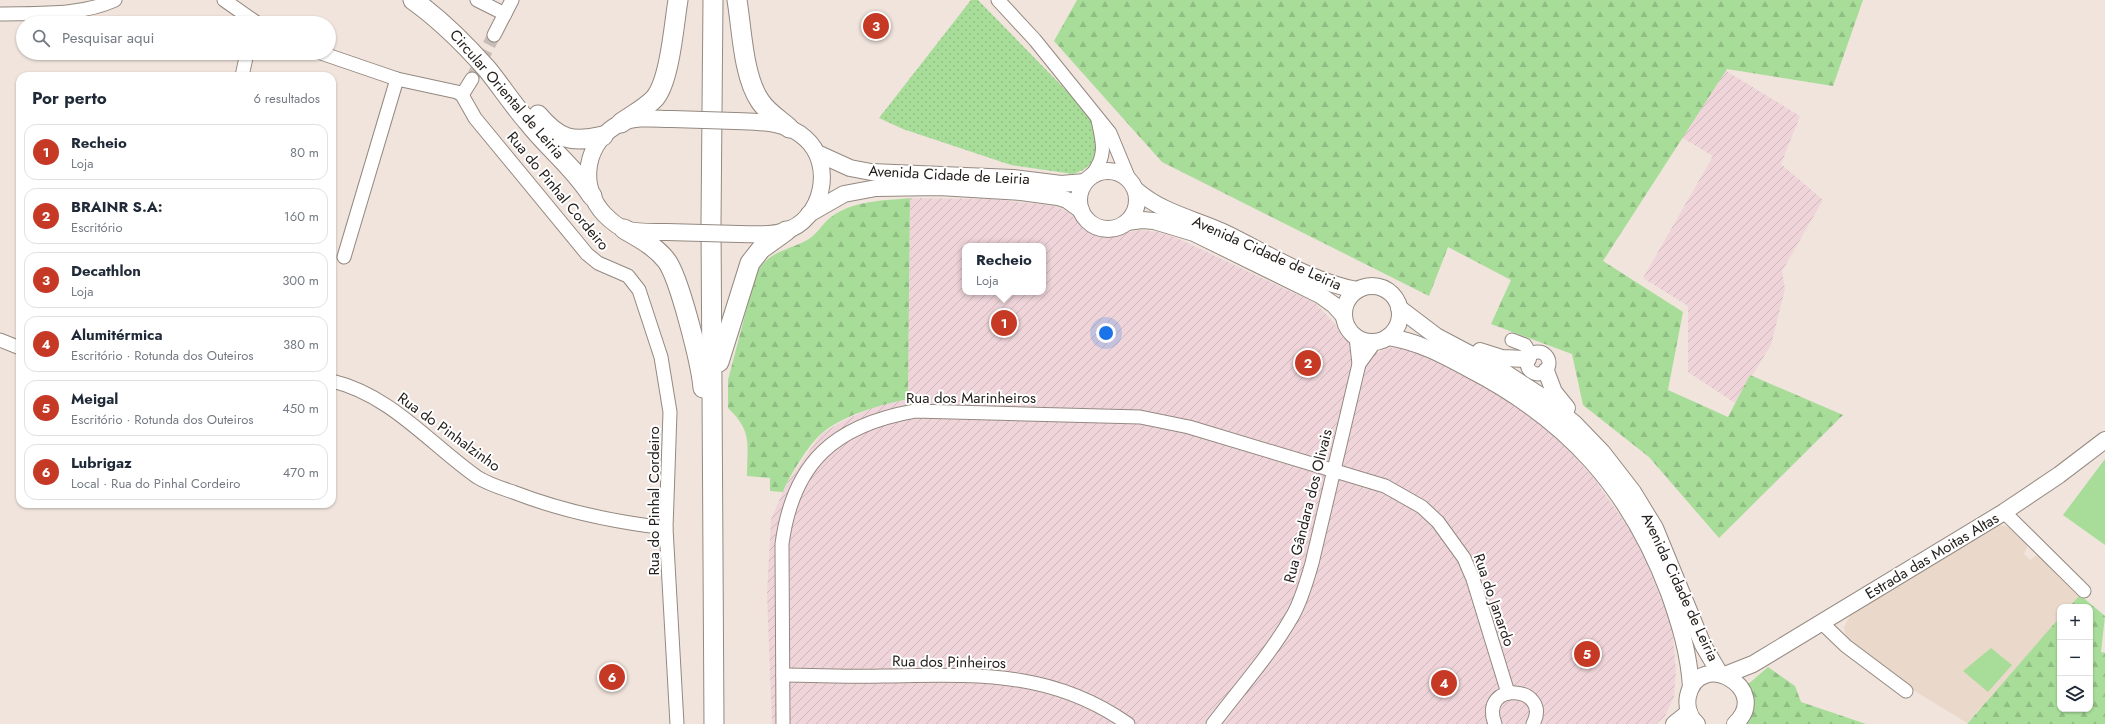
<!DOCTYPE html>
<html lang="pt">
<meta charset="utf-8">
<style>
:root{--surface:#fff;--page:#f6f6f7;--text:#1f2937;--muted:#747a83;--line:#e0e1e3;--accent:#c63a25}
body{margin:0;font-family:Jost,sans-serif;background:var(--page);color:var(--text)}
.controls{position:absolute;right:12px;bottom:12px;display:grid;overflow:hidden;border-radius:8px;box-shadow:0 1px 3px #0004}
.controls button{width:36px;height:36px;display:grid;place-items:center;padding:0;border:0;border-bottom:1px solid var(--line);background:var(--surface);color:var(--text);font:20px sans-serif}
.you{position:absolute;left:1106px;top:333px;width:14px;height:14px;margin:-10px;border:3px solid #fff;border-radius:50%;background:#1a73e8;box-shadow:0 0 0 6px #1a73e833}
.badge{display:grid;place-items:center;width:26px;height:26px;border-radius:50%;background:var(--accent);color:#fff;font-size:13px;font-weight:700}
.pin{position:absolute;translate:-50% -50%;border:2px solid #fff;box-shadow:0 1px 4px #0006}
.popup{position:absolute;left:962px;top:243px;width:84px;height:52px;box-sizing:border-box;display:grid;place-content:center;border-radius:8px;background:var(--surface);filter:drop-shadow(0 1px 3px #0005);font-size:13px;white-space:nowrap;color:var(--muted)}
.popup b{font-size:15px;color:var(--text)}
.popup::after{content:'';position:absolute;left:50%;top:100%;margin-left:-8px;border:8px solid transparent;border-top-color:var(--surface)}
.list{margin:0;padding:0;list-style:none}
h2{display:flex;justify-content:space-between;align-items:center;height:52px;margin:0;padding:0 16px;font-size:17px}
h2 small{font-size:13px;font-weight:400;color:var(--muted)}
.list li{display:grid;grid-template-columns:26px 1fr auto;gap:12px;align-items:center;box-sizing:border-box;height:56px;margin:0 8px 8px;padding:0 8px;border:1px solid var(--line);border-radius:12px}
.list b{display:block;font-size:15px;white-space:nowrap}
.list p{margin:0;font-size:13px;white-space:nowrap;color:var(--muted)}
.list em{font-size:13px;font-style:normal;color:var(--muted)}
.icon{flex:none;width:22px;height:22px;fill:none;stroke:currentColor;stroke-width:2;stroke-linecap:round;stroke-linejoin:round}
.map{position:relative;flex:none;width:2105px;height:724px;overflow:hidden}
.search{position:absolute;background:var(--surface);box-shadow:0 1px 3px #0004;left:16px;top:16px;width:320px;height:44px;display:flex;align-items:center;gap:10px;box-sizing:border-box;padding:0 14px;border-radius:22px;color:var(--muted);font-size:15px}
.panel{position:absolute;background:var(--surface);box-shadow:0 1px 3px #0004;left:16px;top:72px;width:320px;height:436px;border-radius:12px}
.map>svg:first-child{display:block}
</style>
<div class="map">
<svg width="2105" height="724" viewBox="0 0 2105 724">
<defs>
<pattern id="industrial-furrows" width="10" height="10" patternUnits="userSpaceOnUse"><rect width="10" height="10" fill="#efd5da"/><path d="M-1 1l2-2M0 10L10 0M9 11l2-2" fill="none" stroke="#cdb7bb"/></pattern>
<pattern id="grass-dots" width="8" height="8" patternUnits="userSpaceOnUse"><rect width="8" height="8" fill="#a7dd98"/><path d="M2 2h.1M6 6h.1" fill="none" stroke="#90bd83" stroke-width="1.8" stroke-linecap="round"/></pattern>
<pattern id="forest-firs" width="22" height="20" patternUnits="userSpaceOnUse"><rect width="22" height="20" fill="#a7dd98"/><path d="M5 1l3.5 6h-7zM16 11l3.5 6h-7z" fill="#90bd83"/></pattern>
</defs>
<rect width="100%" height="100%" fill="#f0e4dc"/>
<polygon fill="#ead8ca" points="1998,525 2006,526 2013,530 2026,543 2027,547 2024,554 2030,560 2035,556 2040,556 2080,595 2069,607 2060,607 2060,618 1967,723 1910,688 1852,643 1846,637 1844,627 1852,612"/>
<g fill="url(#industrial-furrows)" fill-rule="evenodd">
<polygon points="1718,66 1800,116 1781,164 1823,200 1782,271 1785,289 1771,345 1735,403 1688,372 1688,306 1643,278 1713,156 1681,137"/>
<path d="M910,198L992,199L1056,206L1068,212L1088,229L1098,234L1109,235L1141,230L1158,232L1177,238L1315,303L1335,324L1343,338L1377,353L1386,348H1400L1430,358L1483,385L1517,406L1542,425L1572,454L1593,477L1639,543L1672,627L1676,670L1674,697L1665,716L1656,724H772L767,594L771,519L787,483L821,434L843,421L876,406L908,399ZM965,246H1043V292H965Z"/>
</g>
<path fill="url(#grass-dots)" d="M971,0H978L1092,117L1101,142C1094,159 1093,168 1073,174L1011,165L903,129L879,118Z"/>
<g fill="url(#forest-firs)">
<polygon points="1077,0 1863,0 1833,86 1727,69 1603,261 1683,312 1668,390 1728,417 1750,375 1843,415 1719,538 1649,457 1583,405 1572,354 1491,324 1511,280 1448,247 1429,296 1162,162 1054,41"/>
<path d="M910,198L908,399C879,405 846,414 822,433C809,444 789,476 783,492L770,491V478L747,476C747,444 753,432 728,408V380L756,273C770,250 788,251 809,239C817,234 823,223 831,217C854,200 883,201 910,198Z"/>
<polygon points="2080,595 2105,616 2101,652 2105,653 2105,724 1967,724 2060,617 2060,709 2090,709 2090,607 2069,607"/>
<polygon points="1768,667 1795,686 1801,702 1866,724 1743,724 1746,686"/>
</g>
<g fill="#a7dd98">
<polygon points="2105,459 2105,545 2063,515"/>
<polygon points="1991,648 2012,665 1988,692 1963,671"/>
</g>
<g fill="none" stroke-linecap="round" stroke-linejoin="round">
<polyline stroke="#c7bdb6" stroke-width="13" stroke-dasharray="13 6" stroke-linecap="butt" points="472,79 494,35"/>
<g stroke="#948981" stroke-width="15">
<g id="minor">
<polyline points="224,0 257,23"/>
<polyline points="477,0 505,14"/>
<polyline points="998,0 1035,40 1110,133 1129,179"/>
<path d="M0,14C38,13 80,16 115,0"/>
<polyline points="494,35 512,0"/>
<polyline points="321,53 397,79 457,92 462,95 475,118 587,254 598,263 628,276 639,290 661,357 670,412 666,528 677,724"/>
<polyline points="242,76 247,53"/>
<polyline points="462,95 472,79"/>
<path d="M1092,175C1107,155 1103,143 1098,120"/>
<polyline points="344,257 397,79"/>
<polyline points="0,340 20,348"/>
<polyline points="1512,340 1525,345 1531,355"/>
<circle cx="1538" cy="363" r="11"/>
<polyline points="1359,364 1375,342"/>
<path d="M332,381C391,395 430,444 477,477C488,484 501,488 513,492C562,511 614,522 666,528"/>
<polyline points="2004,512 2084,591"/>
<polyline points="1822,623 1846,646 1906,691"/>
<path d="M783,675C816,675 850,677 883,676C974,675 1050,669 1128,724"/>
<path d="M783,724L782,544C793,462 835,425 915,411L1140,417L1189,427L1385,486L1422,507L1438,522L1464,558L1473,579L1508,693"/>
<path d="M1213,724C1240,688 1271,654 1293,615C1302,599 1307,580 1312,563L1359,364L1356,337"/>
<path d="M1495,724C1478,679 1553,686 1533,724"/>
</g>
</g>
<g stroke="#948981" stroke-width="18">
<g id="major">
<path d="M735,121C760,122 786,121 805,138C835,164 823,220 785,231C770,236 754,234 739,234"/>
<polyline points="817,153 850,168 871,172 1013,178 1061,184 1085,182"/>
<circle cx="1108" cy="200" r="29"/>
<path d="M1136,190C1163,213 1192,218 1223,232C1265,252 1311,282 1357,290"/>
<polyline points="809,214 844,194 876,188 939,187 1021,192 1058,197 1067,200 1081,210"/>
<polyline points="1127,222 1142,220 1154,221 1194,233 1320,295 1334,305 1344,316"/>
<path d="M667,232C653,232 638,233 625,229C617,227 610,220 605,215C577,187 585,140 621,123C636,116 656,119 672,119"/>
<circle cx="1372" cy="314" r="28"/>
<polyline points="1399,308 1436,336 1504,372 1541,396 1575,424 1602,452 1633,492 1655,528 1703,645 1720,674"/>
<path d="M1388,337C1417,341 1443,355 1469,369C1568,420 1630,489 1669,593C1680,624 1689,654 1691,687"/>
<polyline points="1480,351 1502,358 1528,359"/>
<polyline points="1546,371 1554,392 1567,408"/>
<polyline points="1725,675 1753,664 2004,512 2059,475 2105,440"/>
<polyline points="1674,724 1689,712"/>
<path d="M1697,724C1689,717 1686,706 1688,696C1699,647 1773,689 1735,724"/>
</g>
</g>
<g stroke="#948981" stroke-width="21">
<g id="highway">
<path d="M413,0C441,20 464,43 487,69C501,86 513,105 528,122C549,149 573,166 592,196"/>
<polyline points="713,0 711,223 714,724"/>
<path d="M737,0C742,30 743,76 760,101C767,112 780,120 789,128"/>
<path d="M538,115C559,140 572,143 603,136"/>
<path d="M621,123C632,115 646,108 655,98C670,80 674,24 678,0"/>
<path d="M624,229C639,238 655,246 666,260C679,276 701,364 703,388"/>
<polyline points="719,362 750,263 761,249 786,231"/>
</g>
</g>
<use href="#minor" stroke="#fff" stroke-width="13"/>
<use href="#major" stroke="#fff" stroke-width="16"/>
<use href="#highway" stroke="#fff" stroke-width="19"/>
<g stroke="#948981" stroke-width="18" stroke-linecap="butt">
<g id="major-bridge">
<polyline points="672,119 735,121"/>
<polyline points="667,232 739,234"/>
</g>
</g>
<use href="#major-bridge" stroke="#fff" stroke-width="16"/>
</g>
<g text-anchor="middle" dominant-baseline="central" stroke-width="4" stroke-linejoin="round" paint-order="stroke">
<g font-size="15" fill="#25201d" stroke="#fff">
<text transform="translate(507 94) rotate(49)">Circular Oriental de Leiria</text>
<text transform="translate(949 175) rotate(3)">Avenida Cidade de Leiria</text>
<text transform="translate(558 191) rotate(50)">Rua do Pinhal Cordeiro</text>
<text transform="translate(1267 253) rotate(24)">Avenida Cidade de Leiria</text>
<text x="971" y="398">Rua dos Marinheiros</text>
<text transform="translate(449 432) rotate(36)">Rua do Pinhalzinho</text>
<text transform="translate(654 501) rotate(-90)">Rua do Pinhal Cordeiro</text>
<text transform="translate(1308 506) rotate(-76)">Rua Gândara dos Olivais</text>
<text transform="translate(1932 556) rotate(-31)">Estrada das Moitas Altas</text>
<text transform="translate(1680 587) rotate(65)">Avenida Cidade de Leiria</text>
<text transform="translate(1494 600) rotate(71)">Rua do Janardo</text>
<text transform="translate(949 662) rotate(1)">Rua dos Pinheiros</text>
</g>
</g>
</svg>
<div class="controls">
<button>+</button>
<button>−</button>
<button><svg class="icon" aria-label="layers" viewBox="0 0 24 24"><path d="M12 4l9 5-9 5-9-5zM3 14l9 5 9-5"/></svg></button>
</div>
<div class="you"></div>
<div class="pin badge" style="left:1004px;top:323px">1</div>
<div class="popup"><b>Recheio</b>Loja</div>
<div class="pin badge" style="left:1308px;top:363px">2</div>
<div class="pin badge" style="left:876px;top:26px">3</div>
<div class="pin badge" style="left:1444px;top:683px">4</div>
<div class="pin badge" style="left:1587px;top:654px">5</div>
<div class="pin badge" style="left:612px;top:677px">6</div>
<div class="search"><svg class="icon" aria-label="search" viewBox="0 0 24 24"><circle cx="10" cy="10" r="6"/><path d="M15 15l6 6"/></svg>Pesquisar aqui</div>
<section class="panel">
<h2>Por perto<small>6 resultados</small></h2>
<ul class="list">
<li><span class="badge">1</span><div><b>Recheio</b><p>Loja</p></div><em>80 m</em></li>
<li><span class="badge">2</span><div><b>BRAINR S.A:</b><p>Escritório</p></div><em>160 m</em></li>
<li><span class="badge">3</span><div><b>Decathlon</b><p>Loja</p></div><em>300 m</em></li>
<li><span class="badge">4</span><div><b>Alumitérmica</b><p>Escritório · Rotunda dos Outeiros</p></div><em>380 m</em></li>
<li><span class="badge">5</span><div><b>Meigal</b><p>Escritório · Rotunda dos Outeiros</p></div><em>450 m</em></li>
<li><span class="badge">6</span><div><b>Lubrigaz</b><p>Local · Rua do Pinhal Cordeiro</p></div><em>470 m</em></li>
</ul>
</section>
</div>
